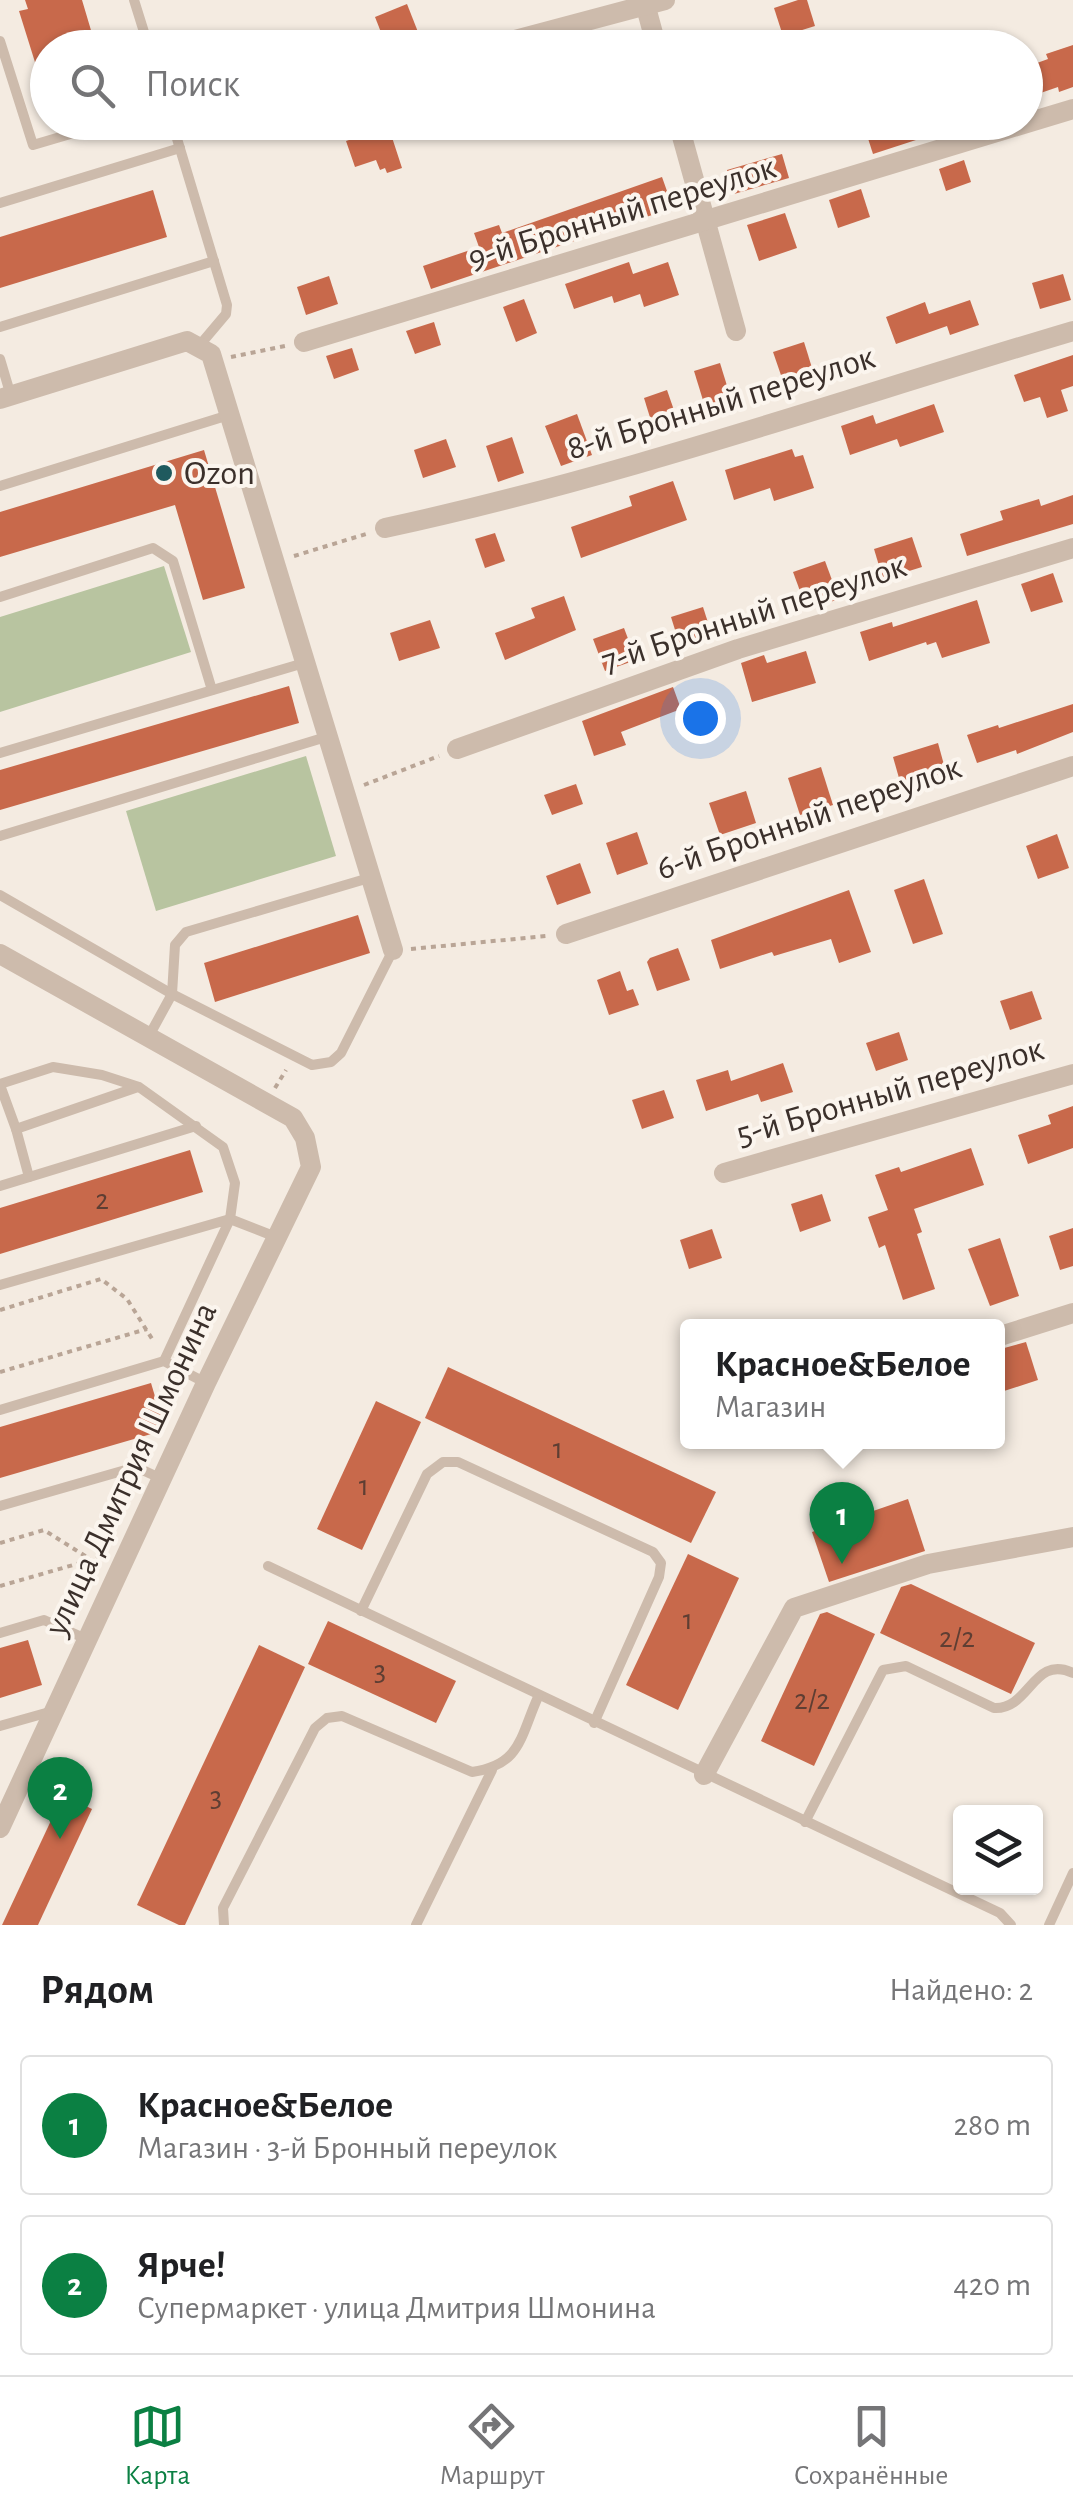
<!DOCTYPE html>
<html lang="ru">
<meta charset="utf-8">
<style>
:root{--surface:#fff;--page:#f2f2f2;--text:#202124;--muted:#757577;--line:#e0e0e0;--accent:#0b8043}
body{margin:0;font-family:"Alegreya Sans",sans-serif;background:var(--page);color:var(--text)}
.controls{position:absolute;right:30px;bottom:30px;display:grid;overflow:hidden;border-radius:10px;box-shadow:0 2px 8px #0004}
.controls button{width:90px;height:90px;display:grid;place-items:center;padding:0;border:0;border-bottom:2px solid var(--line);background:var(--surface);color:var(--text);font:50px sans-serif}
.you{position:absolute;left:700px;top:718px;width:35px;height:35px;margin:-25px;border:8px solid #fff;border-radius:50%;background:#1a73e8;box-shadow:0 0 0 15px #1a73e833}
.badge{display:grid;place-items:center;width:65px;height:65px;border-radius:50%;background:var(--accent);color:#fff;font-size:32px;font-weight:700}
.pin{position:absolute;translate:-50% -82px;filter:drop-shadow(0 2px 5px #0008)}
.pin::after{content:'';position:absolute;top:52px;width:35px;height:30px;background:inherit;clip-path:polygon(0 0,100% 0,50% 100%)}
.popup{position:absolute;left:680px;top:1319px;width:325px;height:130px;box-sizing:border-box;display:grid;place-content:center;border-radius:10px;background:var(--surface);filter:drop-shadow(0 2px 8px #0005);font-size:32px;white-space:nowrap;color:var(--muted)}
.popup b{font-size:38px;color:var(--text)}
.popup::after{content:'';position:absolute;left:50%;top:100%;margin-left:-20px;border:20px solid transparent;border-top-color:var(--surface)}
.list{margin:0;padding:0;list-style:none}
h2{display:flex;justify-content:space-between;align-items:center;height:130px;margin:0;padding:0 40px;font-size:42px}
h2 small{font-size:32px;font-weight:400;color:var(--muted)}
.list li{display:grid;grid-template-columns:65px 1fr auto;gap:30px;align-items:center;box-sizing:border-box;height:140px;margin:0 20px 20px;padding:0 20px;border:2px solid var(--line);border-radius:10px}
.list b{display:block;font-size:38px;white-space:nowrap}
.list p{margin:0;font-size:32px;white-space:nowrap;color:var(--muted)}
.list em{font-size:32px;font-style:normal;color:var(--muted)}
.icon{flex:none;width:55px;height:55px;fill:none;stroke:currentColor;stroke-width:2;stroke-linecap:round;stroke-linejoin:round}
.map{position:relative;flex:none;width:1073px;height:1925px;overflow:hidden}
.search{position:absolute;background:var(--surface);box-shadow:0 2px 8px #0004;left:30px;right:30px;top:30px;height:110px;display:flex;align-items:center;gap:25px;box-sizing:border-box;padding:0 35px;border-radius:55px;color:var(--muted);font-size:38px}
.sheet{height:450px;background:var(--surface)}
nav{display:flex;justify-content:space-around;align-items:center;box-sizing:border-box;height:140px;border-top:2px solid var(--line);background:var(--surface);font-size:28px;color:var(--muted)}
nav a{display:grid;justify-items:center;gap:5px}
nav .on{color:var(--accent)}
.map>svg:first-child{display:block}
</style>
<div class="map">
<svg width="1073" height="1925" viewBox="0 0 1073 1925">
<rect width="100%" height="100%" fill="#f4ebe1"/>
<g fill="#b8c4a0">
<polygon points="164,566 191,652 0,712 0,617"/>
<polygon points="306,756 336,856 156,911 126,811"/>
</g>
<g fill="#c8694b">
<polygon points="25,0 82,0 93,37 86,39 88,48 48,48 48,90 44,91 19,11 28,9"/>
<polygon points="798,0 807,0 815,26 783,36 774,8"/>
<polygon points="407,4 418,32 386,45 375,17"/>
<polygon points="1073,45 1073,87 1059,92 1058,87 1026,98 1026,67 1048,59 1046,54"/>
<polygon points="370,122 387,122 402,168 387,173 385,168 380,170 376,160 355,167 346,141 373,132"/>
<polygon points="873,122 914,122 919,139 873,154 864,126"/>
<polygon points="782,154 789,178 734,194 727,170"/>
<polygon points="964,160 971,182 946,191 939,169"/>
<polygon points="662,177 673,208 431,289 423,266 479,247 474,233 499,225 502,233"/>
<polygon points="861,189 870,217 838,228 829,200"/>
<polygon points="153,190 167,237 0,288 0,237"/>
<polygon points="785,213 797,248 759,261 747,225"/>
<polygon points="629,262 633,274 668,262 679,295 644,307 640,294 614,303 612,296 574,309 565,284"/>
<polygon points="1063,274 1071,300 1040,309 1032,283"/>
<polygon points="329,276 338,304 306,315 297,287"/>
<polygon points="524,299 537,333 516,342 503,307"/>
<polygon points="970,300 979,325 950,335 947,326 896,344 886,317 925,302 929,314"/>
<polygon points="434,322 441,345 415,354 406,331"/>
<polygon points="804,342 813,371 783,381 773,352"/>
<polygon points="352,348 359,370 334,379 326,356"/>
<polygon points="1073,355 1073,386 1061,390 1068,411 1047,418 1040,397 1024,402 1014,375"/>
<polygon points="720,363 732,402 706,410 694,371"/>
<polygon points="667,390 676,416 652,424 644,398"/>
<polygon points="934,404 944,432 900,447 897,439 850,455 841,426 873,415 876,424"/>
<polygon points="577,414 592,455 561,466 545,426"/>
<polygon points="512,437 524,473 498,482 486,446"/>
<polygon points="446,439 456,467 423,478 414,450"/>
<polygon points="792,449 795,457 803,455 814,488 774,501 770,488 734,500 725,470"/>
<polygon points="204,450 245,588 203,600 175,505 0,557 0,512"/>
<polygon points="673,481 687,520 581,558 571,527 632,506 629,496"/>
<polygon points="1073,495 1073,524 967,556 960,534 1003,520 1000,511 1039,499 1041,506"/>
<polygon points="495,533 505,561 485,568 475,539"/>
<polygon points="912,537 922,567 883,579 874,549"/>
<polygon points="825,561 839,599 807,610 793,572"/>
<polygon points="1053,573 1063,602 1031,612 1021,584"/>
<polygon points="564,596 576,630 505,660 495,633 535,618 531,608"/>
<polygon points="977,600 990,643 942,658 936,642 927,645 926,642 869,661 860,632 892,622 893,627"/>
<polygon points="703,607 712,635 680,646 671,617"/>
<polygon points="430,620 440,648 399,661 390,633"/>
<polygon points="624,628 636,660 605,671 593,639"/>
<polygon points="806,651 816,683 752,702 741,663 764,655 767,663"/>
<polygon points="289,686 299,723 0,810 0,770"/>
<polygon points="673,687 681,709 621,732 626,745 594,756 582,721"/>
<polygon points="1073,704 1073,732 1017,754 1016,750 977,763 967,735 998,725 999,728"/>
<polygon points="938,743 946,772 901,785 893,757"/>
<polygon points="821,767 833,805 800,815 788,778"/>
<polygon points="576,784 583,804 552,815 544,795"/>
<polygon points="746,791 756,823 720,835 709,803"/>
<polygon points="637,832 648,864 617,875 606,843"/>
<polygon points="1057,834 1069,868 1038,879 1026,846"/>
<polygon points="580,863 591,893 557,905 546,876"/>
<polygon points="924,879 943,934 913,944 894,890"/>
<polygon points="849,890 871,952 839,963 831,939 774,956 772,952 720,969 711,940"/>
<polygon points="358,915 370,953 215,1002 204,963"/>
<polygon points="678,948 690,980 657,991 647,962 650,958"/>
<polygon points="620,971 627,991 633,989 639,1005 609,1015 597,980"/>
<polygon points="1032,991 1042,1019 1010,1030 1000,1001"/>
<polygon points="899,1032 908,1060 876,1071 866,1043"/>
<polygon points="783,1063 793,1092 761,1102 758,1094 706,1111 696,1080 728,1070 731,1081"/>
<polygon points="664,1090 674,1118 642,1129 632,1100"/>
<polygon points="1073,1106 1073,1148 1028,1164 1018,1135 1051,1124 1048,1115"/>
<polygon points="971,1148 984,1185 914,1209 922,1232 917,1234 935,1289 903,1300 885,1245 879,1248 868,1217 888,1210 875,1175 899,1167 901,1172"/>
<polygon points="190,1150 203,1192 0,1254 0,1208"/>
<polygon points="822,1194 831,1221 800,1232 791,1204"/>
<polygon points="1073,1228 1073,1266 1060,1270 1049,1236"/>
<polygon points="712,1229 722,1258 689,1269 680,1240"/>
<polygon points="1000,1238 1019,1296 990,1306 968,1249"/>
<polygon points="1026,1342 1038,1380 1001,1392 997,1381 997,1350"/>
<polygon points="448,1367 716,1492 691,1543 425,1418"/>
<polygon points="151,1383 165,1430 0,1478 0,1427"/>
<polygon points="376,1401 421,1422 362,1550 317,1529"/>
<polygon points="908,1499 925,1551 829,1582 812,1532"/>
<polygon points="688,1554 739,1578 678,1710 626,1685"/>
<polygon points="911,1584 1035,1643 1011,1694 880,1633 901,1587"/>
<polygon points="827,1612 875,1634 814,1766 761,1741 820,1614"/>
<polygon points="328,1621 456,1681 436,1723 308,1664"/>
<polygon points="28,1640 42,1685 0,1698 0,1648"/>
<polygon points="259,1645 305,1667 185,1925 179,1925 137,1905"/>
<polygon points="63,1795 92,1809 38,1925 2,1925"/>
</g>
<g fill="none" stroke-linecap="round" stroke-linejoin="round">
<g stroke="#b9a596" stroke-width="4" stroke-dasharray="5 5" stroke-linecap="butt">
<polyline points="231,357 285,346"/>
<polyline points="294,556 366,534"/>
<polyline points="364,785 439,756"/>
<polyline points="411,949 546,936"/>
<polyline points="275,1088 286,1070"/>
<polyline points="0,1310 101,1279 127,1299 154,1342"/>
<polyline points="0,1372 147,1329"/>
<polyline points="0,1543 44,1530 90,1559"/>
<polyline points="0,1586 101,1557"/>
</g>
<g stroke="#cdbbac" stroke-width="10">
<polyline points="134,0 149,48"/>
<polyline points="0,41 33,145 111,122"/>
<polyline points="172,122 227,305 226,314 199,346"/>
<polyline points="0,203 180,148"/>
<polyline points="0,327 214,261"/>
<polyline points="0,359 11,396"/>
<polyline points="0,486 229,415"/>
<polyline points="0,597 153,548 173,561 212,690"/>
<polyline points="0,753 304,663"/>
<polyline points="0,836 326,737"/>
<polyline points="0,895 172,994 312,1065 331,1062 341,1053 393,950"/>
<polyline points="149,1036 172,994 175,945 186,932 369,878"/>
<polyline points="0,1084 53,1067 102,1075 139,1087 223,1147 235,1183 230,1219 276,1237"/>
<polyline points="0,1085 16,1129 29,1177"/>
<polyline points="16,1129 138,1087"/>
<polyline points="0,1186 196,1126"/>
<polyline points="0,1285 230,1219 164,1361"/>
<polyline points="0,1410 164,1361 206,1383"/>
<polyline points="0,1506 136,1467 162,1479"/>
<polyline points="268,1566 1000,1913 1011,1925"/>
<polyline points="361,1611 427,1474 443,1462 458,1462 653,1552 661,1563 659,1577 594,1723"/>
<polyline points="0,1633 44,1620 86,1639"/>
<polyline points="0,1726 53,1711"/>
<path d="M805,1822L883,1670L906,1666L994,1708C1030,1710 1033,1654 1073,1673"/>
<path d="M224,1925L223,1908L315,1728L327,1718L342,1716L472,1772C521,1765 520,1737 538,1697"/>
<polyline points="416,1925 492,1770"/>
<polyline points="1049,1925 1073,1873"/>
</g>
<g stroke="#cdbbac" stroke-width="20">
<polyline points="644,0 657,48"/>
<polyline points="485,48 665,0"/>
<polyline points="678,122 736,331"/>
<polyline points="304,342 1073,109"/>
<polyline points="0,399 187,341 211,354 393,950"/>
<path d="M385,528C618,478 844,399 1073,331"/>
<polyline points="457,749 738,649 1073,548"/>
<polyline points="566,934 1073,766"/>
<polyline points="0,954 293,1118 305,1138 311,1167 206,1383 0,1828"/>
<polyline points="724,1173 1073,1074"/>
<polyline points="997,1337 1073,1313"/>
<polyline points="704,1775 794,1608 928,1564 1073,1537"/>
</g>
</g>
<circle fill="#1f5a5e" stroke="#fbf5ee" stroke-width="4" cx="164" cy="473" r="10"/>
<g text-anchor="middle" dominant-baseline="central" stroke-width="8" stroke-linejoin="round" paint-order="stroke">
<g font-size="30" fill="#5e3e33">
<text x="102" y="1200">2</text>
<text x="558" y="1449">1</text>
<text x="364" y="1486">1</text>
<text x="688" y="1620">1</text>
<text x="957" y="1638">2/2</text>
<text x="380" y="1671">3</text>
<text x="812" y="1700">2/2</text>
<text x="216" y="1797">3</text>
</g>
<g font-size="35" fill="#3b302b" stroke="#fbf5ee">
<text transform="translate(622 213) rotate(-17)">9-й Бронный переулок</text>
<text transform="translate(721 403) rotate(-17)">8-й Бронный переулок</text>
<text transform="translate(754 614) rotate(-18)">7-й Бронный переулок</text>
<text transform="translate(809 818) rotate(-19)">6-й Бронный переулок</text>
<text transform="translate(890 1092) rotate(-16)">5-й Бронный переулок</text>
<text transform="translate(131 1469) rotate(-65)">улица Дмитрия Шмонина</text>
</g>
<g font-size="35" fill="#3b302b" stroke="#fbf5ee" text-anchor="start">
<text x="184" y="473">Ozon</text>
</g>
</g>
</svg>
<div class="controls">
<button><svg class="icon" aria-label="layers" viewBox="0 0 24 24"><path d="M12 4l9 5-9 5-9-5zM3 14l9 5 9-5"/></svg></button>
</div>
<div class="you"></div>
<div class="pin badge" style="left:842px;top:1564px">1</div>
<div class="popup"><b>Красное&amp;Белое</b>Магазин</div>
<div class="pin badge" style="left:60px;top:1839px">2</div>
<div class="search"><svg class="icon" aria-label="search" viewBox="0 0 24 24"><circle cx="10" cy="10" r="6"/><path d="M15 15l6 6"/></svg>Поиск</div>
</div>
<section class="sheet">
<h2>Рядом<small>Найдено: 2</small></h2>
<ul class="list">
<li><span class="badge">1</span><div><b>Красное&amp;Белое</b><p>Магазин · 3-й Бронный переулок</p></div><em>280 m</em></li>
<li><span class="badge">2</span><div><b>Ярче!</b><p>Супермаркет · улица Дмитрия Шмонина</p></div><em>420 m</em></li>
</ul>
</section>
<nav>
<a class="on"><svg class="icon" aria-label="map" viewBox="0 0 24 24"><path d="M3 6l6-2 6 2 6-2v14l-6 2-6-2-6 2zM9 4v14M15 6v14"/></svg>Карта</a>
<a><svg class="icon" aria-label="directions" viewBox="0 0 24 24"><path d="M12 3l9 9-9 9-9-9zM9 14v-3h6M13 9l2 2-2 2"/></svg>Маршрут</a>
<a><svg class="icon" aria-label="saved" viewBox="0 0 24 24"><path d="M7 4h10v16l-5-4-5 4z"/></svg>Сохранённые</a>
</nav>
